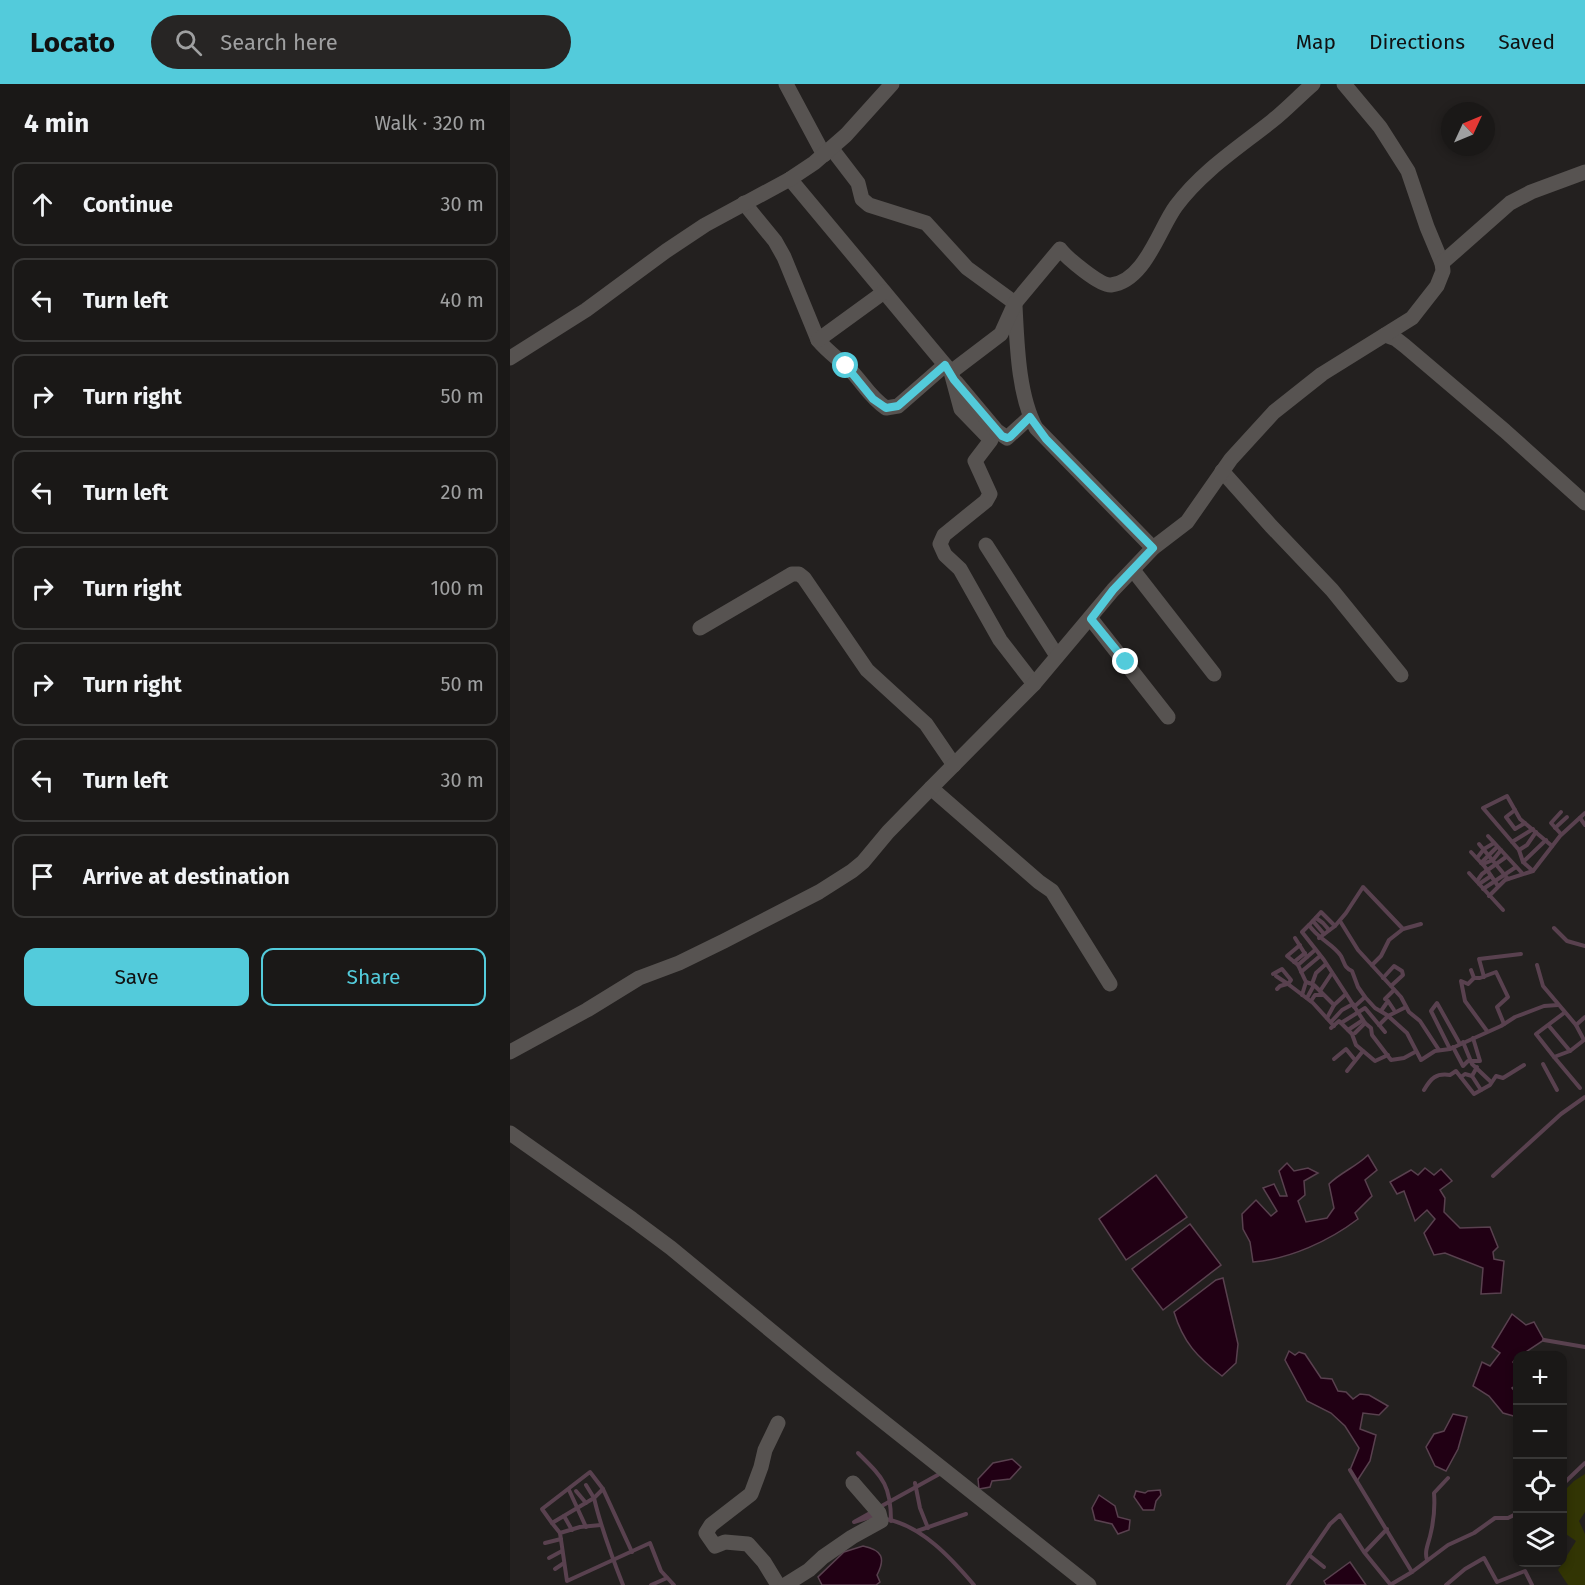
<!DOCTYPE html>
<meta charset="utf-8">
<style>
:root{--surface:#1a1817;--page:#272524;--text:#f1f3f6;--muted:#9fa0a1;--line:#383736;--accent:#53cbdb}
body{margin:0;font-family:"Fira Sans",sans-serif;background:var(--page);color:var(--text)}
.controls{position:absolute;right:18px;bottom:18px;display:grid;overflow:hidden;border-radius:12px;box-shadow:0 3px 9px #0003}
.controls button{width:54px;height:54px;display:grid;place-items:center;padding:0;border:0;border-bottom:2px solid var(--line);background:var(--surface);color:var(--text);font:30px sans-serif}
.compass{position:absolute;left:931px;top:18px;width:54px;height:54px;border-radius:50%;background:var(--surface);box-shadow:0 3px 9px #0003;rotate:46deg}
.stop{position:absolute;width:18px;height:18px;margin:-14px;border:4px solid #53cbdb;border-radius:50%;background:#fff}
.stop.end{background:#53cbdb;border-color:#fff;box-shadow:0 2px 6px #0008}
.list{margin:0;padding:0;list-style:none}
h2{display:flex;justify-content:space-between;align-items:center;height:78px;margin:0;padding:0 24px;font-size:26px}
h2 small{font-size:20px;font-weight:400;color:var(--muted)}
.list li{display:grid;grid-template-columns:39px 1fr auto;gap:18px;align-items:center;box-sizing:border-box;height:84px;margin:0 12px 12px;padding:0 12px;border:2px solid var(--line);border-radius:12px}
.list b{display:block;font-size:22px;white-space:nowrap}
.list em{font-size:20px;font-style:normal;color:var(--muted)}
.actions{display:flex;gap:12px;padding:18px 24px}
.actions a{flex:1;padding:14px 0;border:2px solid var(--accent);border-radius:12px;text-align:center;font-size:21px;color:var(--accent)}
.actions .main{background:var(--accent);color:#111}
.icon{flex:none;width:33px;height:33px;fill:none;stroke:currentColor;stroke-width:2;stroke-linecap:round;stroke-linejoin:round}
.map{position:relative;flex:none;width:1075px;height:1501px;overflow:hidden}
header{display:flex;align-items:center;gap:36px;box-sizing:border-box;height:84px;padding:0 30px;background:var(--accent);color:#111}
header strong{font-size:28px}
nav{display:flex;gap:33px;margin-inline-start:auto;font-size:21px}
.search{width:420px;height:54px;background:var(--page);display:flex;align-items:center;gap:15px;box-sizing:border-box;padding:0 21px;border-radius:33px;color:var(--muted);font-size:22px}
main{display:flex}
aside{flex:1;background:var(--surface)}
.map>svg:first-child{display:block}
</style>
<header>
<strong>Locato</strong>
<div class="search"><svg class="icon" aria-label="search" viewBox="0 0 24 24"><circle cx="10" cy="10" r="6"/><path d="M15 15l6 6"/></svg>Search here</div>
<nav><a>Map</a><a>Directions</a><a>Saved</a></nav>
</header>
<main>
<aside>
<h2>4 min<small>Walk · 320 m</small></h2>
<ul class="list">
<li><svg class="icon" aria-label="ahead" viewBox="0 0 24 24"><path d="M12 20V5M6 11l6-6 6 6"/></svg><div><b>Continue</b></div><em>30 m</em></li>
<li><svg class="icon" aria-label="left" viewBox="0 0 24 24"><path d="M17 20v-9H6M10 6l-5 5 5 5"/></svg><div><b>Turn left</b></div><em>40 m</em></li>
<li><svg class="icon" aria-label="right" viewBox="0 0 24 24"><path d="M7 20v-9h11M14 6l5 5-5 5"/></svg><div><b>Turn right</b></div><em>50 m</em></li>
<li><svg class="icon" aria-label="left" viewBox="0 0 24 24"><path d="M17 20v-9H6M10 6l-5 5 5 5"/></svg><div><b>Turn left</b></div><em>20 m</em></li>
<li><svg class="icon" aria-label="right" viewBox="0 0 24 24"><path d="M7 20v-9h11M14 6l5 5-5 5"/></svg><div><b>Turn right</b></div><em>100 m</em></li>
<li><svg class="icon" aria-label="right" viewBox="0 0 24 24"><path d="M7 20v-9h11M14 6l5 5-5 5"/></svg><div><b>Turn right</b></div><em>50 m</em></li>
<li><svg class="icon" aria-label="left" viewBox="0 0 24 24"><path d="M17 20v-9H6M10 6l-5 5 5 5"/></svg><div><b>Turn left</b></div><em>30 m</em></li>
<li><svg class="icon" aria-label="arrive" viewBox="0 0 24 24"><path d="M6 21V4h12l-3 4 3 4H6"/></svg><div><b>Arrive at destination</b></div></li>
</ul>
<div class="actions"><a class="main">Save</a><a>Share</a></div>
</aside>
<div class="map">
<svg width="1075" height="1501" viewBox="0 0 1075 1501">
<rect width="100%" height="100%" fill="#23201f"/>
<polygon fill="#323504" points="1075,1390 1075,1428 1069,1437 1075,1450 1075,1501 1058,1501 1048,1486 1066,1457 1053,1448 1053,1408 1064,1397"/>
<g fill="#210014" stroke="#59414f" stroke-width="1.5">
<path d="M858,1071L867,1086L855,1096L862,1112L845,1129L848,1135C819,1157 780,1175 743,1178L740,1158L733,1145L732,1130L746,1116L761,1132L767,1127L753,1104L764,1100L770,1112H777L769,1087L777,1079L784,1087L798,1084L808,1089L794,1097L795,1111L788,1117L796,1138L817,1134L824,1124L819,1100C831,1088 846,1083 858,1071Z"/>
<polygon points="915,1084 924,1091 931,1085 942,1097 930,1106 935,1114 934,1128 950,1144 980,1143 988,1163 983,1168 984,1175 994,1177 991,1209 971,1210 973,1184 935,1169 924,1171 914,1149 925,1135 917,1126 905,1137 894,1107 887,1110 880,1098 901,1086 908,1091"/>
<polygon points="646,1091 677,1133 616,1176 589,1135"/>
<polygon points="680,1140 711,1181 653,1226 622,1185"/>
<path d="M713,1194L728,1260L726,1279L712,1292C687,1273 673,1258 664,1228L706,1196Z"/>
<polygon points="1002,1230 1016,1241 1024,1238 1034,1256 1011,1271 1008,1272 1003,1278 1007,1284 1007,1301 1002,1304 1007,1310 1007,1333 993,1329 979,1312 963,1302 972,1278 980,1282 990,1269 982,1263"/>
<polygon points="779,1267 785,1271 789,1268 795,1270 811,1294 822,1295 828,1307 836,1308 843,1315 850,1310 859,1311 878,1322 869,1331 853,1329 850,1345 866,1351 860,1377 847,1397 840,1386 849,1364 835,1342 821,1329 797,1317 775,1276"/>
<polygon points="943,1330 957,1333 948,1365 936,1387 925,1382 916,1363 924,1350 934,1347"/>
<polygon points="502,1375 511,1383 500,1395 482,1397 480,1403 469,1405 468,1395 483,1379"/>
<polygon points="650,1406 651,1411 646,1417 644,1426 633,1426 624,1413 626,1407 635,1409 638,1407"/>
<polygon points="589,1411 605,1422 608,1433 620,1436 619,1446 608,1450 602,1440 585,1436 582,1424"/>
<path d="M353,1462C372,1466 376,1474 367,1491L370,1498L366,1501H312L308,1493L334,1468Z"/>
<polygon points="840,1478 856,1501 816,1501 814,1497"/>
</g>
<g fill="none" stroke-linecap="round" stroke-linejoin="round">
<g stroke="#59414f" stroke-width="4">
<polyline points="1005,726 996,733 1005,745 1015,739"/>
<polyline points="1051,728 1041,739 1051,750"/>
<polyline points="1070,734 1075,741"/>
<polyline points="1045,744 1057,733"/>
<polyline points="978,752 1012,789"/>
<polyline points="1002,758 1023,745"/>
<polyline points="969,760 998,795"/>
<polyline points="1009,766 1017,761 1026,748"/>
<polyline points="961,768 975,783 988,802"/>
<polyline points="967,774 974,765 984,759"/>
<polyline points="1013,778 1036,756"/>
<polyline points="971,779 987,763"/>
<polyline points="973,780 983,776 991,766"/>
<polyline points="1023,787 1013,778 1009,766 973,724 997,712 1010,735 1042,762"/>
<polyline points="959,789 993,826"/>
<polyline points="967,797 972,790 996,773"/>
<polyline points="969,800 981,792"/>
<polyline points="973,805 1006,783"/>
<polyline points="979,812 995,796 1023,787 1050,752 1075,729"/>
<polyline points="806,834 813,839 819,846"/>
<polyline points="803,837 814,850"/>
<polyline points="830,837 848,866 891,913 899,928 910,937 929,966"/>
<path d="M911,840L893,845L853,803L836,829L825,842L811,828L799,841C807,854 824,861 831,872C835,880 834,883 842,887L848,903L855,913L865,924L877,931L897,949L911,976L925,967L940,965L991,942L1005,933L1034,922L1048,921"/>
<polyline points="799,841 792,848 814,876 855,939 861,944 862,951 881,976 894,974 905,968"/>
<polyline points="1044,844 1057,857 1075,862"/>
<polyline points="785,854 797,873"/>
<polyline points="809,854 825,842"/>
<polyline points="805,866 788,881 796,898 802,900 806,889 816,880"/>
<polyline points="784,878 795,869"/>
<polyline points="788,881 777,872 790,861"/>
<polyline points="862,881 871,872 879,856 893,845"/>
<polyline points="1027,881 1033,902 1066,941 1074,956"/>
<polyline points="961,886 964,894 970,894 986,888 998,913 987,923 994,940"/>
<polyline points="791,888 810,872"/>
<polyline points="763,890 772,885 781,896 778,900 803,919 824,942"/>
<polyline points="766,892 778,900"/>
<polyline points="974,893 969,875 1011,870"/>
<polyline points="873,894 884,882 892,887 893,891 881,902"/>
<polyline points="964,894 958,900 951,897 955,917 977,947"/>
<polyline points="767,905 770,902 777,900"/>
<polyline points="810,907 822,889"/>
<polyline points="792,911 796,898"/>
<polyline points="797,914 804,901 824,921 817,934"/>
<polyline points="875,915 884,906"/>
<polyline points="801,917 805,911 813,911"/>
<polyline points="824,921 836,910"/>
<polyline points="844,923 855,913"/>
<polyline points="871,927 878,917 884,926"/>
<polyline points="1054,929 1026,950 1044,973 1060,967 1074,956"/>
<polyline points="821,938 832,926 843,920"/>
<polyline points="831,939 855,924 875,948"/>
<polyline points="869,941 878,932 896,923"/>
<polyline points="1066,941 1075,933"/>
<polyline points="1039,942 1060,967"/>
<polyline points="821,944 829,937 842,950 846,961 865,977 878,971"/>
<polyline points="838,946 853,936"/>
<polyline points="845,949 855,939"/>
<polyline points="953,958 962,980 980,997"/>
<polyline points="943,963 953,982 958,977 970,977 963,954"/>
<polyline points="940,965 921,927 927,919 950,960"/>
<polyline points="1044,973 1070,1004"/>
<polyline points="824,975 836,965 845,976"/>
<polyline points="1033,980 1047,1006"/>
<polyline points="837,987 853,967"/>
<polyline points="962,992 971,1006"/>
<polyline points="951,993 955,990 962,992 967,983"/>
<path d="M914,1006C921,994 926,989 940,991L946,987L964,1010L980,1001L986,992L993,994L1014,981"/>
<polyline points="983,1092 1051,1030 1075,1013"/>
<polyline points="1034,1256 1075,1263"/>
<path d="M348,1369C372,1393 381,1400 381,1437"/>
<polyline points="840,1386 902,1488"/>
<polyline points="405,1399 410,1424 418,1444"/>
<polyline points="1052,1401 1075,1379"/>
<polyline points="59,1406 76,1443"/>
<polyline points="66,1407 76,1419"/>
<polyline points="368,1424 433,1388"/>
<polyline points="362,1428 344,1438 360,1433 365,1433"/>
<polyline points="54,1432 62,1446"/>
<path d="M376,1435C412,1442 441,1474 464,1501"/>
<polyline points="42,1439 32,1425 80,1388 93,1405"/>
<polyline points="91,1441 70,1443 50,1449 57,1497 140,1459 151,1487 164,1501"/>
<polyline points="407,1447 456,1430"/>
<polyline points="50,1449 42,1439 84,1414 76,1401"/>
<polyline points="35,1459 51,1455"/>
<polyline points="855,1468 877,1445"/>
<polyline points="799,1471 814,1483"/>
<polyline points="39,1474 52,1467"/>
<path d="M917,1476C914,1466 919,1459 921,1448C924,1435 925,1422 924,1409L938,1394"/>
<polyline points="45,1485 54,1479"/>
<path d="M113,1501C102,1473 91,1444 84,1414L93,1405L122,1468"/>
<polyline points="141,1501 157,1494"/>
<polyline points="778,1501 820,1440 830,1431 854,1468 880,1500"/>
<polyline points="880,1501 902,1488 938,1461 964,1449 985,1434 998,1434 1008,1429"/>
<polyline points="936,1501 955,1485 974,1474 987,1498 1015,1487 1022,1501"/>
</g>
<g stroke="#575351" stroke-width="15">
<polyline points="276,0 314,71"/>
<polyline points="834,0 870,43 898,87 917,143 932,179"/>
<polyline points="322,65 348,99 352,115 359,121 416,139 457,184 505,219"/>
<polyline points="280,95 441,288 451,325 481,356 465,377 480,410 476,417 434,451 430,460 435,471 450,485 490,556 524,600"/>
<path d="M234,119L265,157L274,173L308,256C317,267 326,273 336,282C352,296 357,311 376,324L388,322L435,281"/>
<path d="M505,222C507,259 508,311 526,344L643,464"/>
<polyline points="875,251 886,255 895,262 995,347 1075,419"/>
<polyline points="308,256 374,208"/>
<polyline points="0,274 76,226 156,167 195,141 280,95 304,79 336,51 382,0"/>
<path d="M441,288L491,250L505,219L550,165C557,174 590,202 601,201C635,197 649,145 666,122C692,87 728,64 762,37C776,26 789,12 803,0"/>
<polyline points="446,298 487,347 497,354 520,333"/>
<polyline points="712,387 761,442 822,506 891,591"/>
<polyline points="476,461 547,572"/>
<polyline points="623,486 704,590"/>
<polyline points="581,535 658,633"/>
<polyline points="190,544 282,490 289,490 294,494 357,586 416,640 444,681"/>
<polyline points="421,704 529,798 542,807 600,900"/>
<polyline points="0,968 77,926 129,894 169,879 214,857 309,808 342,787 353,778 378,748 421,704 524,600 603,506 643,464 677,438 721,375 764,328 812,290 902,234 927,202 933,187 932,179 1000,119 1021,108 1075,88"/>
<polyline points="0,1049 122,1135 161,1164 316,1292 579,1501"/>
<polyline points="268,1501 254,1478 238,1460 215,1458 205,1462 196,1449 201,1441 241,1410 251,1383 255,1366 268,1339"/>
<polyline points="275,1501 299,1486 313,1473 342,1453 371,1437 369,1429 343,1399"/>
</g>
</g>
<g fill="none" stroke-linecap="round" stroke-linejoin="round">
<polyline stroke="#53cbdb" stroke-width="8" points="336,282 363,315 376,324 388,322 435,281 444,296 492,352 497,354 500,353 520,333 536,355 643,464 603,506 581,535 616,578"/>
</g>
</svg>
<div class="controls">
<button>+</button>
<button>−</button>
<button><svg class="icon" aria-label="locate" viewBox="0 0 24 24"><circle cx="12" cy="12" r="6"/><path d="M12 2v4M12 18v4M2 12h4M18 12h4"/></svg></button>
<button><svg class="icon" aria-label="layers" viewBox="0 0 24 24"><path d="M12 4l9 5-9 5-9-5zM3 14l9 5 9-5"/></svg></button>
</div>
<svg class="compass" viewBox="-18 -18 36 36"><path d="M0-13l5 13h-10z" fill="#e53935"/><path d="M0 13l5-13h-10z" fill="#9fa0a1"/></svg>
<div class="stop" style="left:336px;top:282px"></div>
<div class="stop end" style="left:616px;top:578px"></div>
</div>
</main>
